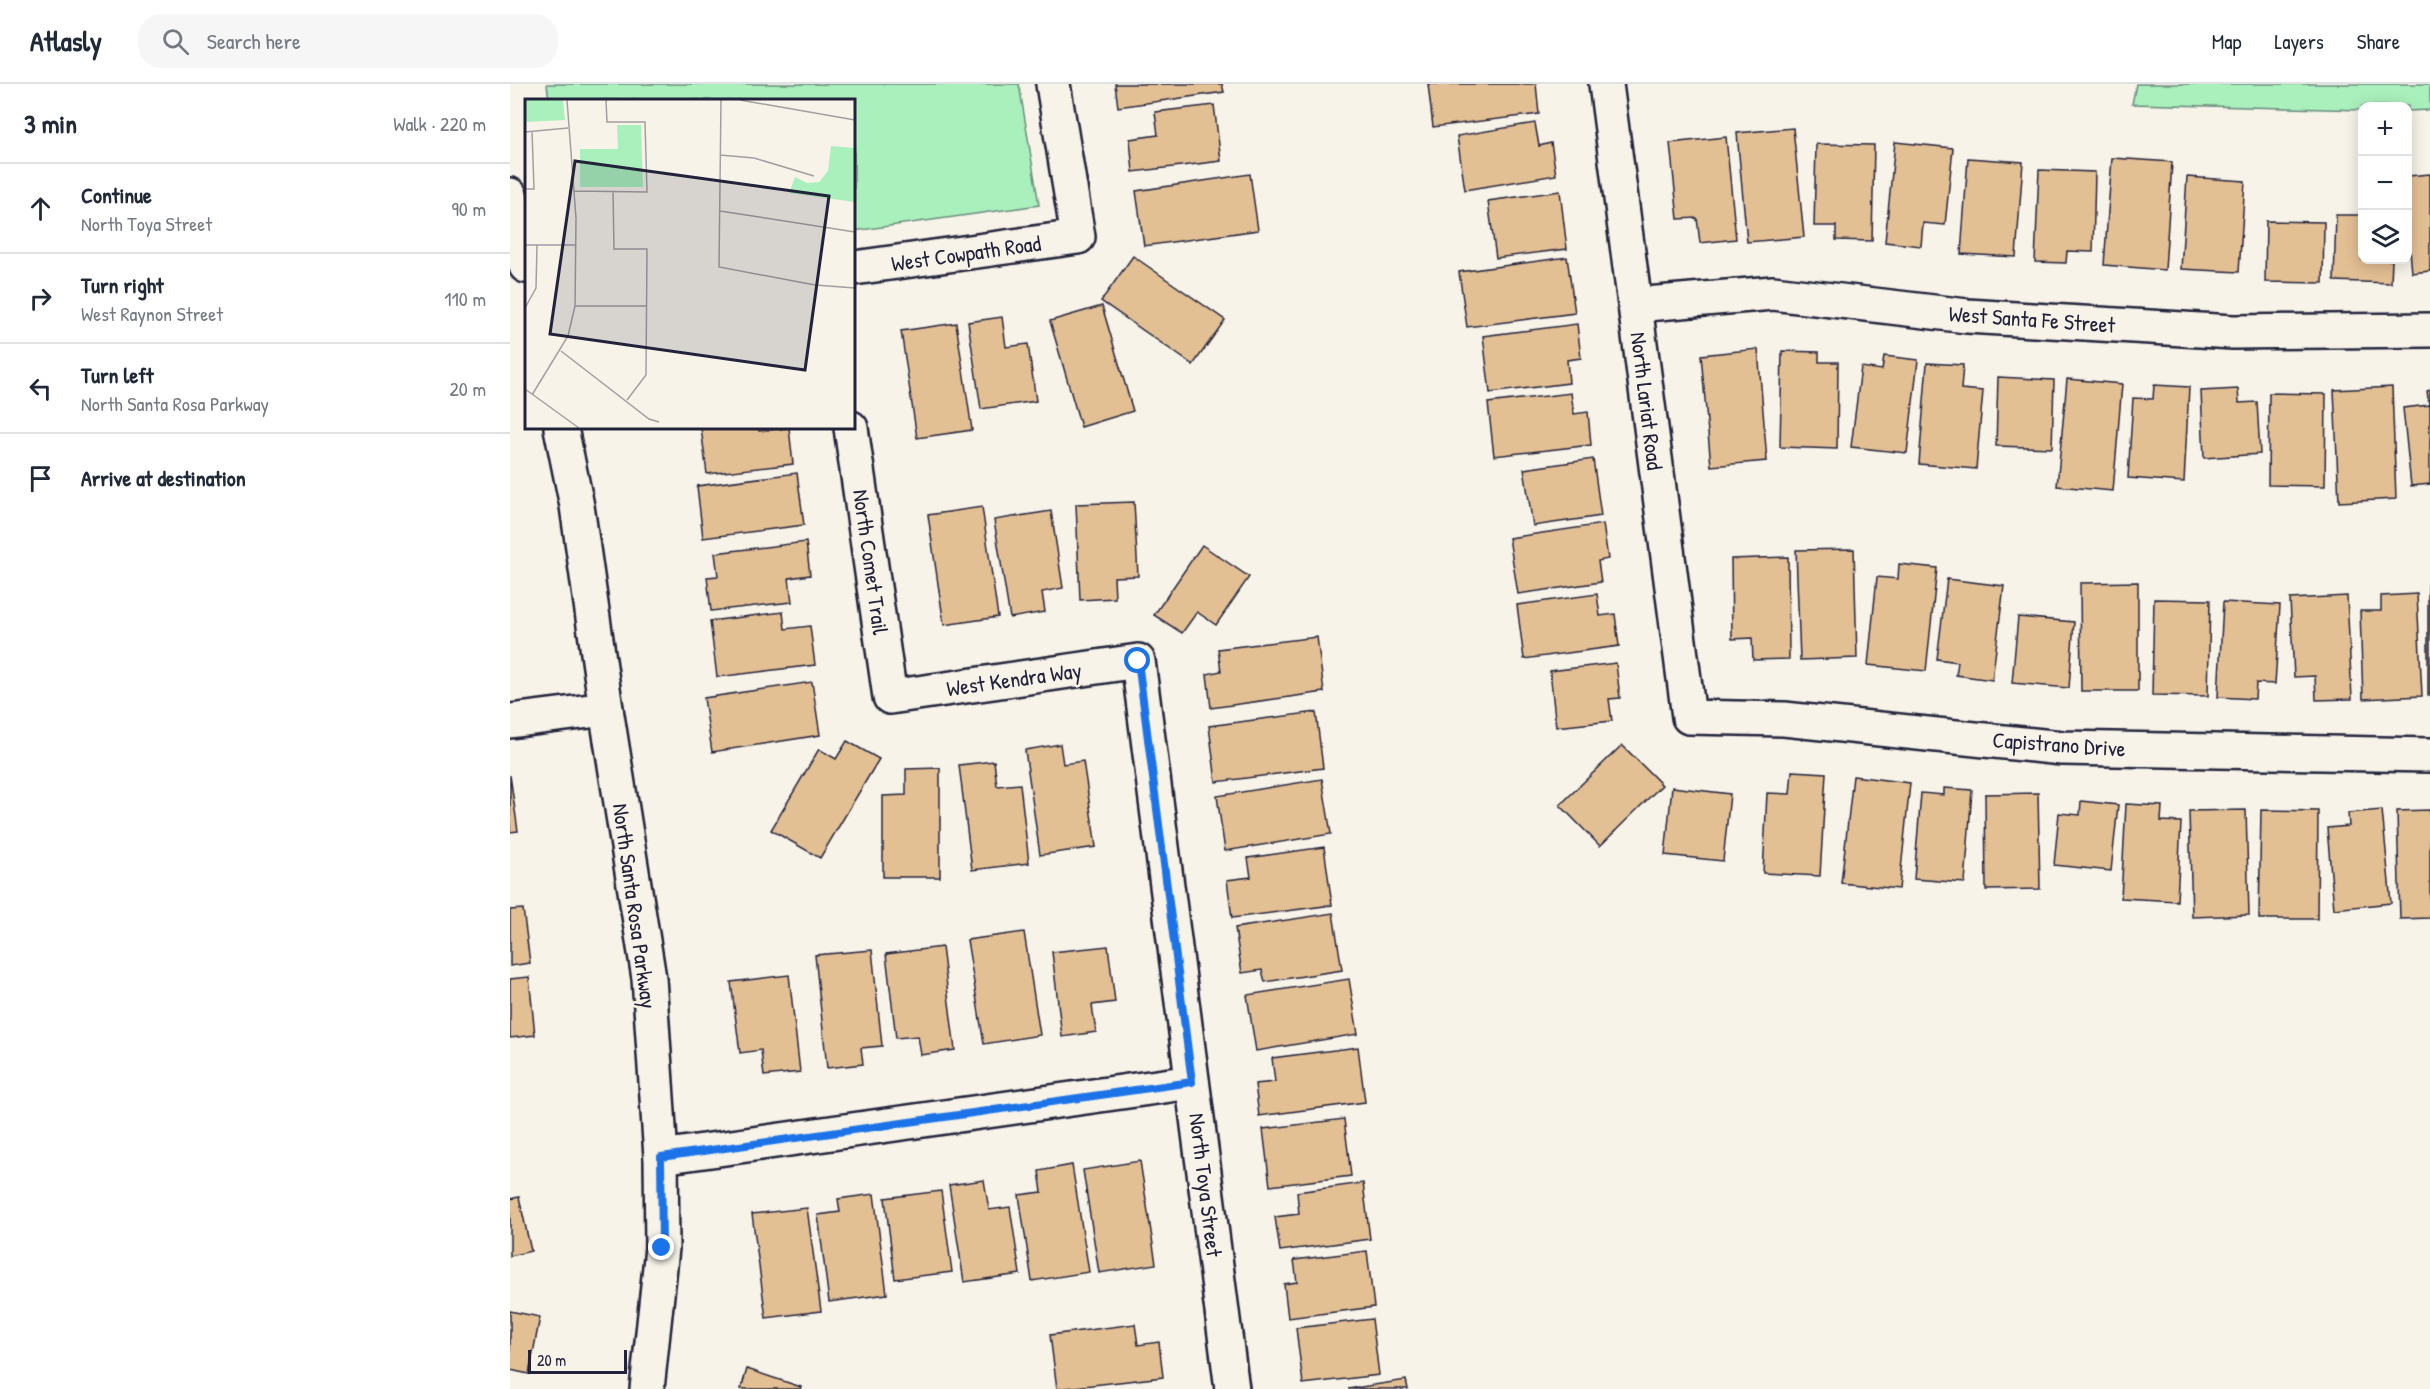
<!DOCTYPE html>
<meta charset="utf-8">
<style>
:root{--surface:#fff;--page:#f6f6f7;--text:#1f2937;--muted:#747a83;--line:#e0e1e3}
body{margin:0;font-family:"Patrick Hand",sans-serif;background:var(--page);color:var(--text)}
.controls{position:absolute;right:18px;top:18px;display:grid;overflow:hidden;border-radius:12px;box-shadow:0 3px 15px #0003}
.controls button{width:54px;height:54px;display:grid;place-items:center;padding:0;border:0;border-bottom:2px solid var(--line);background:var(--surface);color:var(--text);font:30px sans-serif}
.scale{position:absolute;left:18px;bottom:15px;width:99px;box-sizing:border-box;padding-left:6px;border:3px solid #22223b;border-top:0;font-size:16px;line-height:21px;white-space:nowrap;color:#22223b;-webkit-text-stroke:4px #f7f3e8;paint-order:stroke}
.stop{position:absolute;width:18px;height:18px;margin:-14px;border:4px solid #1a73e8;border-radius:50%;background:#fff}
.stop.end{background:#1a73e8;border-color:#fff;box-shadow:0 2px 6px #0008}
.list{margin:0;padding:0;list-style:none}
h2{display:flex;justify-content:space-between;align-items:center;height:78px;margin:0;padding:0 24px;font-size:26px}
h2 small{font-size:20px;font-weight:400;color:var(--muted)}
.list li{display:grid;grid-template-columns:39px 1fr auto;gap:18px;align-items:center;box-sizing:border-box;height:90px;padding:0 24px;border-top:2px solid var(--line)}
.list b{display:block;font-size:22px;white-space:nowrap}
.list p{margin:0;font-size:20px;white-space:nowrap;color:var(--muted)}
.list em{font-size:20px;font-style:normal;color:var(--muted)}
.icon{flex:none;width:33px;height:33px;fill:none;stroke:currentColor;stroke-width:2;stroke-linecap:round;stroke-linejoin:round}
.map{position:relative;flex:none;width:1920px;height:1305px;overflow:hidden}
header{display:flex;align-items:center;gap:36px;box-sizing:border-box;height:84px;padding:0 30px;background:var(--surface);border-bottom:2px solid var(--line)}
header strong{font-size:28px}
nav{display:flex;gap:33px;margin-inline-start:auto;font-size:21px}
.search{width:420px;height:54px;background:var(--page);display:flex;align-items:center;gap:15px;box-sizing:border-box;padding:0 21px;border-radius:24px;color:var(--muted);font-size:22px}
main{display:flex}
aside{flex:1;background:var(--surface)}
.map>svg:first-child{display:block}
</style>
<header>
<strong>Atlasly</strong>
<div class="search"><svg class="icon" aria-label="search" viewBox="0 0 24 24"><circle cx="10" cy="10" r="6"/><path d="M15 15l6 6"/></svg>Search here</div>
<nav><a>Map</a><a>Layers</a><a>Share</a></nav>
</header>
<main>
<aside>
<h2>3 min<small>Walk · 220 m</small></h2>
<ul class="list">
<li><svg class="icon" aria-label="ahead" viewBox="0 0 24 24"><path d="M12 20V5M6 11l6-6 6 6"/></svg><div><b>Continue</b><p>North Toya Street</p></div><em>90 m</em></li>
<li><svg class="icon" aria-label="right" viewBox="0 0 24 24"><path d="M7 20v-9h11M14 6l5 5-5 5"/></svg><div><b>Turn right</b><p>West Raynon Street</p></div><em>110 m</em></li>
<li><svg class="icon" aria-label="left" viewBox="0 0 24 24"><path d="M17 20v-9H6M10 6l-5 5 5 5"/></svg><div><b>Turn left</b><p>North Santa Rosa Parkway</p></div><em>20 m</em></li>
<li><svg class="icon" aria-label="arrive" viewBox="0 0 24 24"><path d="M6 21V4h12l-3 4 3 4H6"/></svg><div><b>Arrive at destination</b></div></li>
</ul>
</aside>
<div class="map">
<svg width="1920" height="1305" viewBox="0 0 1920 1305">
<rect width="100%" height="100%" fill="#f7f3e8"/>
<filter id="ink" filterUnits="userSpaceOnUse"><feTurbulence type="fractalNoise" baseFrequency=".0167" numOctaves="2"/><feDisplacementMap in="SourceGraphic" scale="12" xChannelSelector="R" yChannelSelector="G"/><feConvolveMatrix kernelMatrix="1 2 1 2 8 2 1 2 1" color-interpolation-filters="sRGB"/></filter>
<g filter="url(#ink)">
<g fill="#aaf0bc" stroke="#66897c" stroke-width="1.5">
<polygon points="37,0 509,0 529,121 344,147 344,16 39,16"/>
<polygon points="1626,0 1920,0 1920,26 1898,27 1898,22 1852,22 1852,26 1622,20"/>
</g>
<g fill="#e3bf94" stroke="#22223b" stroke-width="1.5">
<polygon points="605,0 712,0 714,8 608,23"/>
<polygon points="918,0 1026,0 1029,30 923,43"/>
<polygon points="704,21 711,77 623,88 620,55 648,51 645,28"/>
<polygon points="1025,39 1029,62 1041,59 1046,91 955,106 947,52"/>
<polygon points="1283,44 1294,153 1237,158 1227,49"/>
<polygon points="1216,53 1226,155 1190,159 1187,134 1168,135 1160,59"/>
<polygon points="1385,58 1443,64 1435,141 1413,139 1411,162 1375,158"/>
<polygon points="1306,60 1364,61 1362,157 1326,156 1326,142 1304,142"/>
<polygon points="1458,74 1513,78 1506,173 1451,170"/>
<polygon points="1602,74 1662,78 1655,186 1594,181"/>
<polygon points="1529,86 1585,88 1583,168 1557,167 1556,179 1525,178"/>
<polygon points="740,90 748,146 634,162 626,107"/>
<polygon points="1920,90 1920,187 1902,189 1898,143 1898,92"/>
<polygon points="1677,93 1735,97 1729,188 1671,185"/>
<polygon points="1050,107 1057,165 986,174 978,117"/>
<polygon points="1826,131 1852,131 1852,176 1882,176 1881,199 1824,197"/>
<polygon points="1756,137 1814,138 1813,199 1755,198"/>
<polygon points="623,172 715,236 683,281 591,217"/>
<polygon points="1057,173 1065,229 957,243 949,188"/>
<polygon points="592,222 623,327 571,343 540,237"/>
<polygon points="492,233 496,263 518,260 526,317 471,325 458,238"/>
<polygon points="446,239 462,346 407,354 391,247"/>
<polygon points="1067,240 1071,274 1057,276 1059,299 980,309 973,252"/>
<polygon points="1248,265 1257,377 1201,382 1191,271"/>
<polygon points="1272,267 1309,268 1309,278 1328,278 1327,365 1270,363"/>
<polygon points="1374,272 1408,276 1397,369 1341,363 1351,283 1372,286"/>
<polygon points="1417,279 1453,281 1451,305 1473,307 1466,385 1409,380"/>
<polygon points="1488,293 1544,296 1542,364 1486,362"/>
<polygon points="1557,295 1612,300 1603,407 1547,402"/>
<polygon points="1644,301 1679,303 1674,398 1618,394 1623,314 1643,315"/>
<polygon points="1882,303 1886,415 1829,418 1824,306"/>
<polygon points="1728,305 1729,319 1747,318 1750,370 1694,374 1691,307"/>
<polygon points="1920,306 1920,400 1901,402 1893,324 1919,321 1917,307"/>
<polygon points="1061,309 1064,330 1078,328 1081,361 984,372 978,319"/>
<polygon points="1759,309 1816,310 1815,402 1758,401"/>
<polygon points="191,344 248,344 249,347 279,344 283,380 197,390"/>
<polygon points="1083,375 1091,432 1023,442 1014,385"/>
<polygon points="287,389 294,441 193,454 187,402"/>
<polygon points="624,418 628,492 604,493 605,514 570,516 566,420"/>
<polygon points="472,423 488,533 434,541 418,431"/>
<polygon points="541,427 553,504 532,508 535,528 500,534 484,436"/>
<polygon points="1093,440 1098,475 1088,477 1091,498 1008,510 999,454"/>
<polygon points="296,458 300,491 279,494 282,518 201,527 197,493 208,492 205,469"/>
<polygon points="692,461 739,493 706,541 687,528 672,549 644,531"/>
<polygon points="1344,465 1347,574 1290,576 1286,466"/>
<polygon points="1278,473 1279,575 1243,576 1242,554 1222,555 1221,475"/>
<polygon points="1389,480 1427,484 1416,587 1358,581 1367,493 1388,495"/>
<polygon points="1437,495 1494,502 1482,596 1446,591 1448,578 1427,575"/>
<polygon points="1628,498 1628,607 1571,607 1570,499"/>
<rect x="1918" y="502" width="2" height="109"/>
<polygon points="1087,510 1090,532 1105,530 1109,562 1014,575 1007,521"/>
<polygon points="1907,510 1912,612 1853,615 1850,527 1871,527 1871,512"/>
<polygon points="1837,512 1842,615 1806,616 1805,592 1784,593 1780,515"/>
<polygon points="1644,515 1700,516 1698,612 1642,611"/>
<polygon points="1713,518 1770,521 1765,600 1746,599 1745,615 1708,613"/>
<polygon points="273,528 275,545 300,542 305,581 207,593 200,537"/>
<polygon points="1508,533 1564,538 1559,604 1502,599"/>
<polygon points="807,553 814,608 701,624 697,590 711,587 708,565"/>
<polygon points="1106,579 1110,614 1099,615 1102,637 1046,643 1040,587"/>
<polygon points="302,598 310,651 202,668 194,614"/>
<polygon points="806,628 813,684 706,698 699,642"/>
<polygon points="337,657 369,675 310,774 261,746 309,665 326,675"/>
<polygon points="550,660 553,680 573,677 586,763 530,771 515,666"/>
<polygon points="1112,661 1152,701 1090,762 1050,721"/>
<polygon points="484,677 487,702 510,700 519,779 462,786 449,681"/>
<polygon points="430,684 430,793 373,793 373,712 396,711 396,685"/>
<polygon points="1282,687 1316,689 1310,792 1253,789 1257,709 1280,710"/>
<polygon points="0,691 8,747 0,748"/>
<polygon points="1343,692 1400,699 1389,805 1331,799"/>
<polygon points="812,695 821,750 715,767 707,712"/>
<polygon points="1162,703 1220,710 1213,777 1155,771"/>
<polygon points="1434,704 1462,706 1455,799 1404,795 1411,709 1434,711"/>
<polygon points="1528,709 1530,805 1476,806 1475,710"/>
<polygon points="1571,717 1608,721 1601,787 1544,781 1549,729 1570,731"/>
<polygon points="1616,720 1652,722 1651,737 1671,738 1667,817 1611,814"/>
<polygon points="1736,726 1739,831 1682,833 1679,727"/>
<polygon points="1751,726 1808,727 1807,835 1749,835"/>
<polygon points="1872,726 1881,819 1824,825 1817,744 1839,742 1838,729"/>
<polygon points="1920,726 1920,834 1890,835 1887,727"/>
<polygon points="814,763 822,821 722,834 717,796 741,793 738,774"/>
<polygon points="13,825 20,879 0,882 0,826"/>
<polygon points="823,829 832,886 755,898 752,886 732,889 725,844"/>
<polygon points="514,848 530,951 474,960 457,856"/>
<polygon points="598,862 605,918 582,921 586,948 552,953 542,868"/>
<polygon points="432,863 445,966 411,971 408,952 386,954 376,870"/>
<polygon points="362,866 372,962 351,964 353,980 317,984 305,871"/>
<polygon points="279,891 290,988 254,992 251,966 230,969 221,898"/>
<polygon points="19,893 25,951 0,954 0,895"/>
<polygon points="839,895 848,950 746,967 737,911"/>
<polygon points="848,963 855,1018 749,1032 745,1000 765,998 762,974"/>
<polygon points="834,1035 841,1092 760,1102 753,1045"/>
<polygon points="630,1077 646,1180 589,1189 573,1086"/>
<polygon points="562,1081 579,1188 522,1197 509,1111 532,1108 529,1087"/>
<polygon points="474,1096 479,1126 500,1123 510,1190 454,1198 439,1101"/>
<polygon points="853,1099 860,1155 770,1167 765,1133 789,1130 787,1108"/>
<polygon points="431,1107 442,1188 385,1195 375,1114"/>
<polygon points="364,1110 377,1210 319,1218 308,1131 330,1128 328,1115"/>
<polygon points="9,1113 21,1167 0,1172 0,1115"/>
<polygon points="297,1124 311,1227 256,1234 242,1130"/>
<polygon points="857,1167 864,1223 778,1234 774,1200 787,1198 784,1176"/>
<polygon points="0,1227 30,1233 19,1290 0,1286"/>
<polygon points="862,1235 869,1291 793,1300 786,1244"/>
<polygon points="625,1240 628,1261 649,1258 653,1293 547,1305 540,1251"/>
<polygon points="237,1285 291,1303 290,1305 231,1305"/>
<polygon points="896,1296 898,1305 838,1305"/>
</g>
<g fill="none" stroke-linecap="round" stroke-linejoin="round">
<g stroke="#22223b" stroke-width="38">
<g id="minor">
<polyline points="1096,0 1179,633 1274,635 1552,664 1920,671"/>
<polyline points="0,111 16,182"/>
<polyline points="344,184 568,153 543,0"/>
<polyline points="1125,221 1263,209 1457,232 1723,248 1920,246"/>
<polyline points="51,344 67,422 96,625 139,894 151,1073 152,1164 137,1305"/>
<polyline points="341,344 380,613 628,577 722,1305"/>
<polyline points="0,637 96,625"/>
<polyline points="151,1073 682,998"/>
</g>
</g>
<use href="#minor" stroke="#f7f3e8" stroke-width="33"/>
</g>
</g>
<g fill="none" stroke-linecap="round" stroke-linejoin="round" filter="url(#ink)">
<polyline stroke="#1a73e8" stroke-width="8" points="152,1164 151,1073 682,998 628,577"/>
</g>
<g text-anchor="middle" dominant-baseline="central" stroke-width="5" stroke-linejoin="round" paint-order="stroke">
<g font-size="22" fill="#22223b" stroke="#f7f3e8">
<text transform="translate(456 169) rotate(-8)">West Cowpath Road</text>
<text transform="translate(1522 235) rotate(4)">West Santa Fe Street</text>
<text transform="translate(1137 317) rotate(83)">North Lariat Road</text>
<text transform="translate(361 478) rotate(82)">North Comet Trail</text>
<text transform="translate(504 595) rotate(-8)">West Kendra Way</text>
<text transform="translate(1549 660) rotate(4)">Capistrano Drive</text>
<text transform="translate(125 822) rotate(82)">North Santa Rosa Parkway</text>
<text transform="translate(696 1101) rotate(83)">North Toya Street</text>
</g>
</g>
<g transform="translate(15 15)">
<rect width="330" height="330" fill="#f7f3e8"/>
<path d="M0,1H38L40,21L0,23ZM92,26H116L118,88H55V50H93ZM306,47L330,49V103L264,94L270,78L282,84L294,83L303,72Z" fill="#aaf0bc"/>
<path fill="none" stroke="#a29fa3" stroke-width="1.5" d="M196,1L194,168L290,186L330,189M215,1L330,21M0,33L43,29M195,56L229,59L289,77M0,90H9L7,32M49,92L122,93L120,23H82L81,1M88,92L89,150H122L121,276L102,301M195,112L330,133M0,146H51M50,207H122M0,209L11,189L12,146M36,252L124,320L134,323M0,290L54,329M7,296L43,237L50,207L51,119L42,1"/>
<path fill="#22223b" fill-opacity="0.15" stroke="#22223b" stroke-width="3" d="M50,62L304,97L280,271L25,235Z"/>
<rect width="330" height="330" fill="none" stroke="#22223b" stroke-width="3"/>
</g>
</svg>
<div class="controls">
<button>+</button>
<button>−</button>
<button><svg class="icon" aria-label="layers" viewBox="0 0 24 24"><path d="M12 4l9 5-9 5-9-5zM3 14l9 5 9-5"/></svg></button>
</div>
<div class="scale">20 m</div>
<div class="stop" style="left:628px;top:577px"></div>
<div class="stop end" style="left:152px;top:1164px"></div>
</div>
</main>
